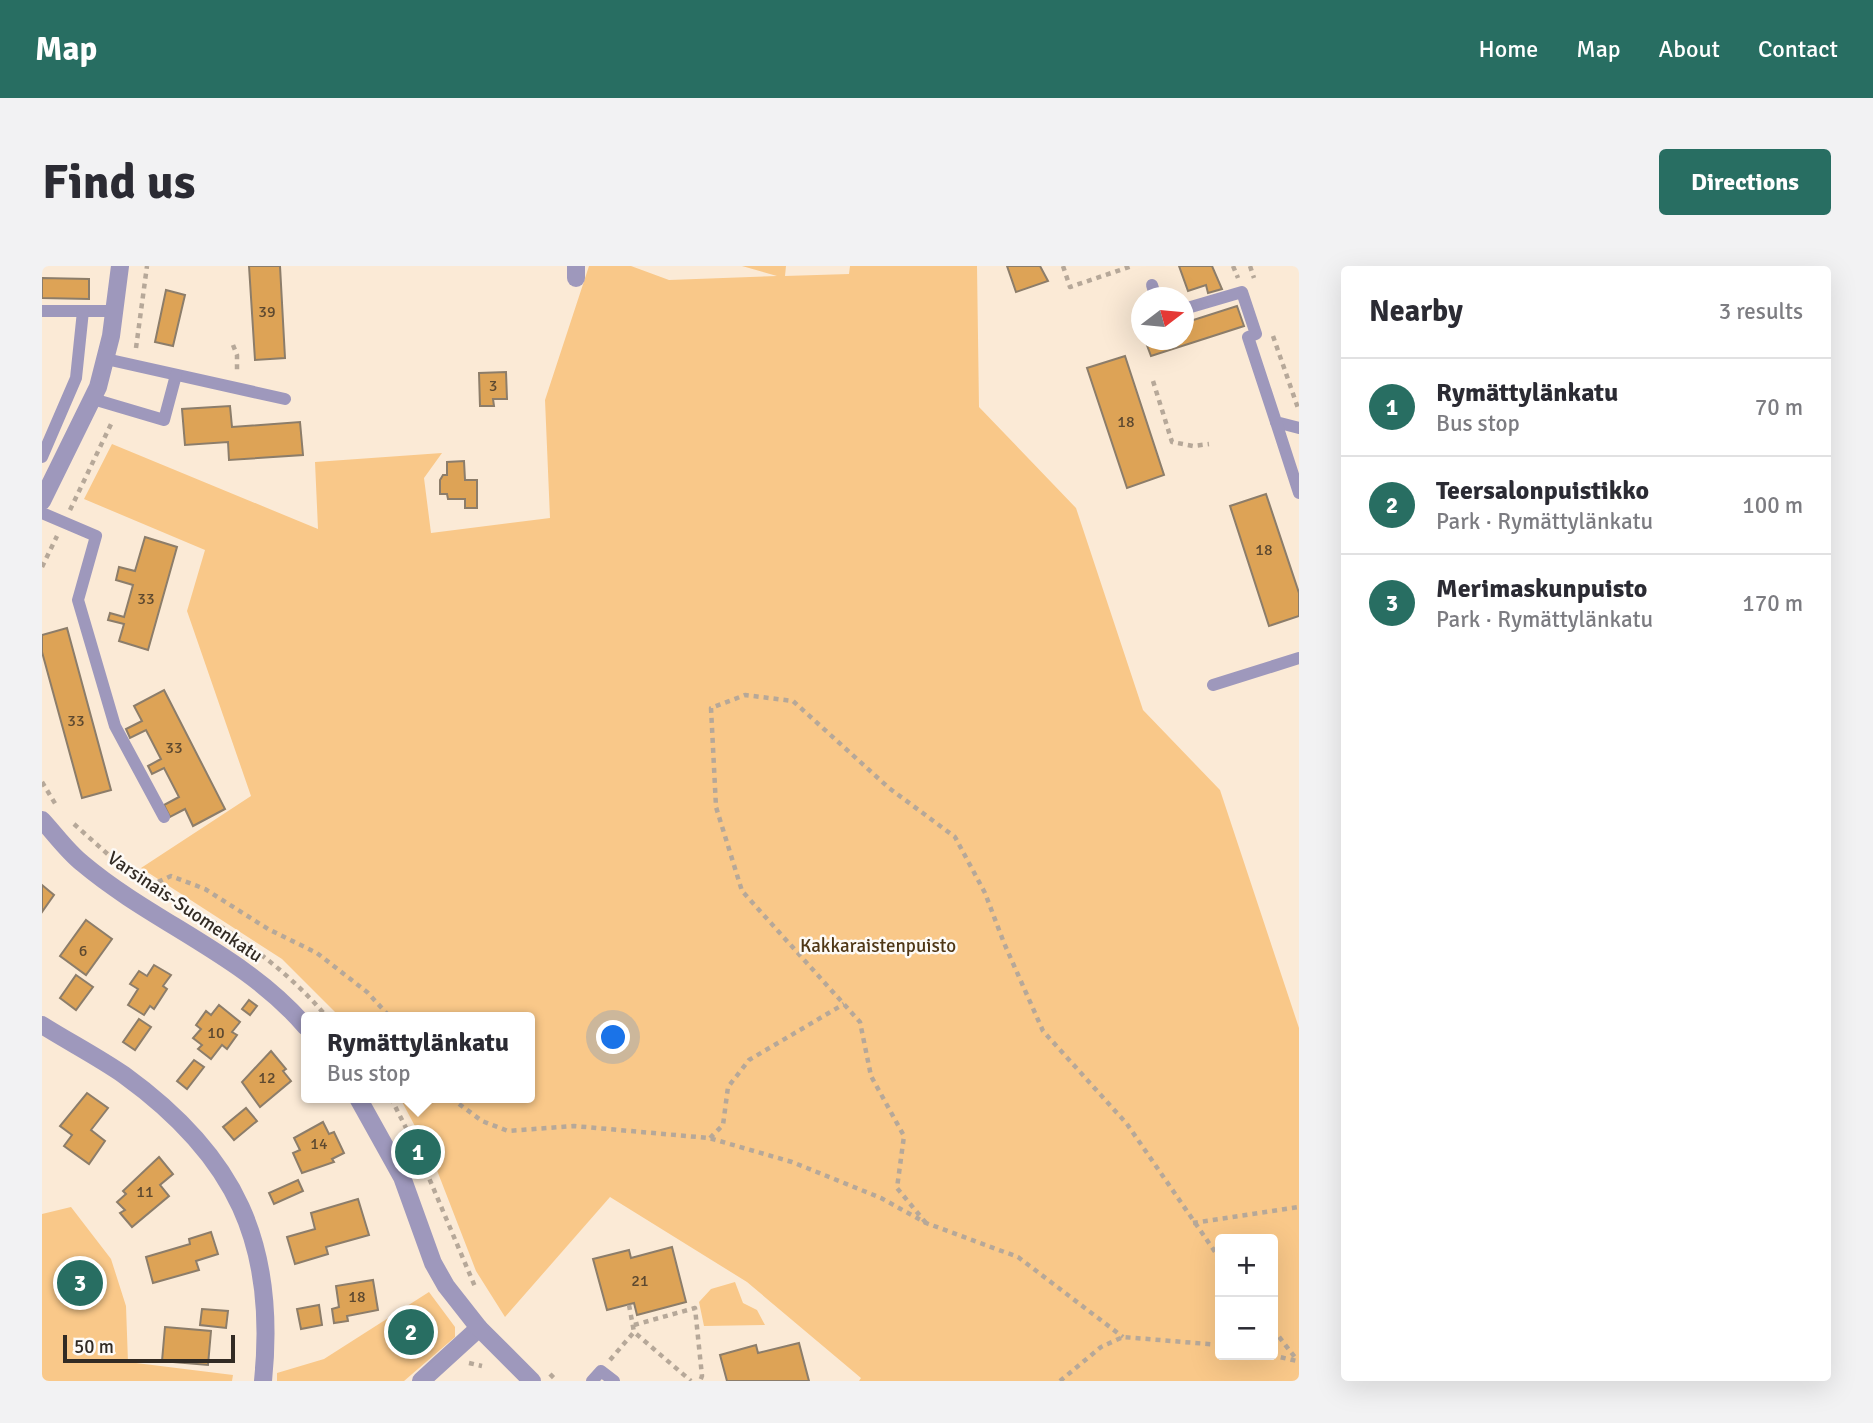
<!DOCTYPE html>
<meta charset="utf-8">
<style>
:root{--surface:#fff;--page:#f2f2f3;--text:#2b2b33;--muted:#7c7c81;--line:#e1e1e2;--accent:#286e62}
body{margin:0;font-family:Signika,sans-serif;background:var(--page);color:var(--text)}
.controls{position:absolute;right:21px;bottom:21px;display:grid;overflow:hidden;border-radius:7px;box-shadow:0 7px 28px #0002}
.controls button{width:63px;height:63px;display:grid;place-items:center;padding:0;border:0;border-bottom:2px solid var(--line);background:var(--surface);color:var(--text);font:35px sans-serif}
.compass{position:absolute;left:1089px;top:21px;width:63px;height:63px;border-radius:50%;background:var(--surface);box-shadow:0 7px 28px #0002;rotate:74deg}
.scale{position:absolute;left:21px;bottom:18px;width:172px;box-sizing:border-box;padding-left:7px;border:4px solid #322b24;border-top:0;font-size:19px;line-height:24px;white-space:nowrap;color:#322b24;-webkit-text-stroke:5px #fdfaf6;paint-order:stroke}
.you{position:absolute;left:572px;top:772px;width:24px;height:24px;margin:-18px;border:5px solid #fff;border-radius:50%;background:#1a73e8;box-shadow:0 0 0 10px #1a73e833}
.badge{display:grid;place-items:center;width:46px;height:46px;border-radius:50%;background:var(--accent);color:#fff;font-size:23px;font-weight:700}
.pin{position:absolute;translate:-50% -50%;border:4px solid #fff;box-shadow:0 2px 7px #0006}
.popup{position:absolute;left:259px;top:746px;width:234px;height:91px;box-sizing:border-box;display:grid;place-content:center;border-radius:7px;background:var(--surface);filter:drop-shadow(0 2px 5px #0005);font-size:23px;white-space:nowrap;color:var(--muted)}
.popup b{font-size:26px;color:var(--text)}
.popup::after{content:'';position:absolute;left:50%;top:100%;margin-left:-14px;border:14px solid transparent;border-top-color:var(--surface)}
.list{margin:0;padding:0;list-style:none}
h2{display:flex;justify-content:space-between;align-items:center;height:91px;margin:0;padding:0 28px;font-size:30px}
h2 small{font-size:23px;font-weight:400;color:var(--muted)}
.list li{display:grid;grid-template-columns:46px 1fr auto;gap:21px;align-items:center;box-sizing:border-box;height:98px;padding:0 28px;border-top:2px solid var(--line)}
.list b{display:block;font-size:26px;white-space:nowrap}
.list p{margin:0;font-size:23px;white-space:nowrap;color:var(--muted)}
.list em{font-size:23px;font-style:normal;color:var(--muted)}
.map{position:relative;flex:none;width:1257px;height:1115px;overflow:hidden;border-radius:7px}
header{display:flex;align-items:center;gap:42px;box-sizing:border-box;height:98px;padding:0 35px;background:var(--accent);color:#fff}
header strong{font-size:33px}
nav{display:flex;gap:38px;margin-inline-start:auto;font-size:24px}
.intro{display:flex;align-items:center;justify-content:space-between;box-sizing:border-box;height:168px;padding:0 42px}
h1{margin:0;font-size:49px}
.button{padding:18px 32px;border-radius:7px;background:var(--accent);color:#fff;font-size:24px;font-weight:700}
main{display:flex;gap:42px;padding:0 42px}
aside{flex:1;background:var(--surface);border-radius:7px;box-shadow:0 7px 28px #0002}
.map>svg:first-child{display:block}
</style>
<header>
<strong>Map</strong>
<nav><a>Home</a><a>Map</a><a>About</a><a>Contact</a></nav>
</header>
<div class="intro"><h1>Find us</h1><a class="button">Directions</a></div>
<main>
<div class="map">
<svg width="1257" height="1115" viewBox="0 0 1257 1115">
<rect width="100%" height="100%" fill="#fbead6"/>
<g fill="#f9c889" fill-rule="evenodd">
<path d="M547,0H589L627,14L735,10L700,0H744L743,10L807,8L808,0H935L937,141L1034,242L1101,444L1178,524L1257,762V1115H817L819,1112L705,1016L568,931L463,1051L434,1005L391,894L358,832H488V751H298L240,693L99,602L209,530L145,345L163,284L42,233L70,178L276,263L273,196L400,187L382,212L389,267L508,252L503,134ZM1231,973V1089H1178V973Z"/>
<polygon points="29,941 69,993 84,1040 86,1096 191,1109 190,1115 0,1115 0,948"/>
<polygon points="693,1016 701,1037 715,1044 723,1059 662,1060 657,1036 669,1023"/>
<polygon points="387,1026 413,1061 413,1071 362,1115 235,1115 235,1107 282,1093"/>
</g>
<g fill="#dda356" stroke="#8c7d6a" stroke-width="2">
<polygon points="207,0 238,0 243,92 213,94"/>
<polygon points="965,0 998,0 1006,15 974,26"/>
<polygon points="1137,0 1170,0 1180,23 1166,27 1164,19 1146,25"/>
<polygon points="0,12 47,13 47,33 0,32"/>
<polygon points="124,24 143,29 131,80 113,76"/>
<polygon points="1195,40 1202,60 1109,90 1103,74 1142,74 1142,57"/>
<polygon points="1083,90 1122,209 1085,222 1045,102"/>
<polygon points="464,106 465,133 451,133 452,140 438,140 437,107"/>
<polygon points="188,140 190,161 258,156 261,189 187,194 186,176 143,179 140,143"/>
<polygon points="422,195 423,214 435,214 435,242 423,242 423,233 406,233 405,228 398,228 398,214 401,209 405,209 405,196"/>
<polygon points="1224,228 1257,327 1257,350 1227,360 1188,240"/>
<polygon points="103,271 135,281 106,384 77,375 82,358 66,354 68,347 82,351 91,319 74,314 77,301 93,305"/>
<polygon points="25,362 69,524 40,532 0,386 0,369"/>
<polygon points="122,424 183,543 151,560 143,543 128,551 122,539 137,531 122,502 110,508 106,500 119,493 104,464 88,472 84,463 100,455 92,440"/>
<polygon points="0,619 12,629 0,646"/>
<polygon points="44,654 70,673 44,709 18,690"/>
<polygon points="112,699 129,709 121,720 125,723 112,743 108,740 102,749 86,739 96,723 88,718 97,705 105,710"/>
<polygon points="34,709 51,721 34,744 18,732"/>
<polygon points="207,734 215,740 208,749 200,743"/>
<polygon points="177,739 198,756 190,766 195,769 185,783 180,779 169,793 156,783 160,779 151,772 159,763 154,759 164,745 169,749"/>
<polygon points="97,753 109,761 93,784 81,776"/>
<polygon points="229,785 244,803 241,805 249,815 218,841 200,816"/>
<polygon points="152,794 162,801 145,823 135,815"/>
<polygon points="45,827 66,842 49,864 63,875 47,898 22,880 30,869 18,860"/>
<polygon points="204,842 215,855 192,874 181,861"/>
<polygon points="281,856 287,868 292,866 302,887 290,893 292,896 260,907 251,887 258,884 252,872"/>
<polygon points="117,891 131,908 118,919 127,930 90,961 78,947 83,944 75,936 84,928 81,925"/>
<polygon points="256,914 261,925 232,938 227,927"/>
<polygon points="316,933 327,969 284,981 286,988 253,998 245,971 273,963 269,947"/>
<polygon points="169,966 176,988 154,995 157,1004 111,1017 104,991 148,978 147,973"/>
<polygon points="630,981 644,1036 595,1049 592,1037 565,1044 551,993 587,984 589,992"/>
<polygon points="331,1014 336,1044 305,1050 306,1055 292,1057 290,1043 297,1041 294,1020"/>
<polygon points="277,1039 280,1059 259,1063 255,1043"/>
<polygon points="160,1043 186,1045 184,1062 158,1059"/>
<polygon points="123,1061 169,1065 166,1099 120,1095"/>
<polygon points="757,1077 767,1115 685,1115 678,1089 714,1079 716,1087"/>
</g>
<g fill="none" stroke-linecap="round" stroke-linejoin="round">
<g stroke="#b6a899" stroke-width="4.5" stroke-dasharray="5 5" stroke-linecap="butt">
<polyline points="1021,0 1028,21 1090,0"/>
<polyline points="1191,0 1196,12"/>
<polyline points="1208,0 1212,12"/>
<polyline points="1231,70 1257,145"/>
<polyline points="191,79 195,89 195,105"/>
<polyline points="94,82 105,0"/>
<polyline points="1111,115 1130,176 1151,180 1167,178"/>
<polyline points="28,244 71,154"/>
<polyline points="0,301 15,270"/>
<polyline points="0,516 14,539"/>
<polyline points="32,558 70,592"/>
<polyline points="107,620 129,610 163,623 226,663 275,687 325,726 348,751"/>
<path d="M126,630C186,662 241,699 285,751"/>
<polyline points="349,832 376,886 434,1023"/>
<polyline points="409,832 440,855 466,865 532,860 667,872 750,896 839,932 884,957 976,991 1081,1071"/>
<polyline points="668,872 681,859 686,821 707,794 802,738"/>
<polyline points="884,957 855,922 862,870 829,810 818,756 700,625 674,541 669,442 703,429 751,435 847,522 913,571 943,627 962,677 1001,765 1085,858 1178,993"/>
<polyline points="1151,957 1257,941"/>
<polyline points="587,1039 592,1066"/>
<polyline points="592,1059 653,1042 660,1110 658,1115"/>
<polyline points="1231,1063 1255,1094"/>
<polyline points="1229,1089 1255,1095"/>
<polyline points="568,1094 592,1066 649,1115"/>
<polyline points="427,1097 440,1100"/>
<polyline points="508,1108 515,1115"/>
<polyline points="1018,1115 1059,1081 1081,1071 1178,1079"/>
</g>
<g stroke="#9e98bc" stroke-width="12">
<polyline points="1110,19 1114,32"/>
<polyline points="1142,43 1200,26 1214,68 1206,71 1234,156 1257,162"/>
<polyline points="0,45 73,45"/>
<polyline points="64,93 243,133"/>
<polyline points="51,133 122,154 134,109"/>
<polyline points="1234,156 1257,227"/>
<polyline points="0,191 34,112 41,45"/>
<polyline points="0,247 54,270 36,334 73,460 122,551"/>
<polyline points="1171,419 1257,392"/>
<polyline points="550,1115 559,1105 572,1115"/>
</g>
<g stroke="#9e98bc" stroke-width="18">
<polyline points="534,12 534,0"/>
<path d="M0,759C27,776 56,791 82,809C194,890 235,978 221,1115"/>
<polyline points="379,1115 437,1062"/>
</g>
<g stroke="#9e98bc" stroke-width="18">
<polyline points="0,235 56,121 69,70 78,0"/>
<path d="M0,554C13,568 25,585 40,597C111,657 203,689 264,761"/>
<polyline points="316,832 360,911 391,997 404,1020 437,1062 490,1115"/>
</g>
</g>
<g text-anchor="middle" dominant-baseline="central" stroke-width="5" stroke-linejoin="round" paint-order="stroke">
<g font-size="16" fill="#5d4930">
<text x="225" y="46">39</text>
<text x="451" y="120">3</text>
<text x="1084" y="156">18</text>
<text x="1222" y="284">18</text>
<text x="104" y="333">33</text>
<text x="34" y="455">33</text>
<text x="132" y="482">33</text>
<text x="41" y="685">6</text>
<text x="174" y="767">10</text>
<text x="225" y="812">12</text>
<text x="277" y="878">14</text>
<text x="103" y="926">11</text>
<text x="598" y="1015">21</text>
<text x="315" y="1031">18</text>
</g>
<g font-size="19" fill="#322b24" stroke="#fdfaf6">
<text transform="translate(143 641) rotate(34)">Varsinais-Suomenkatu</text>
</g>
<g font-size="19" fill="#4f3716" stroke="#fdfaf6">
<text x="836" y="680">Kakkaraistenpuisto</text>
</g>
</g>
</svg>
<div class="controls">
<button>+</button>
<button>−</button>
</div>
<svg class="compass" viewBox="-18 -18 36 36"><path d="M0-13l5 13h-10z" fill="#e53935"/><path d="M0 13l5-13h-10z" fill="#7c7c81"/></svg>
<div class="scale">50 m</div>
<div class="you"></div>
<div class="pin badge" style="left:376px;top:886px">1</div>
<div class="popup"><b>Rymättylänkatu</b>Bus stop</div>
<div class="pin badge" style="left:369px;top:1066px">2</div>
<div class="pin badge" style="left:38px;top:1017px">3</div>
</div>
<aside>
<h2>Nearby<small>3 results</small></h2>
<ul class="list">
<li><span class="badge">1</span><div><b>Rymättylänkatu</b><p>Bus stop</p></div><em>70 m</em></li>
<li><span class="badge">2</span><div><b>Teersalonpuistikko</b><p>Park · Rymättylänkatu</p></div><em>100 m</em></li>
<li><span class="badge">3</span><div><b>Merimaskunpuisto</b><p>Park · Rymättylänkatu</p></div><em>170 m</em></li>
</ul>
</aside>
</main>
